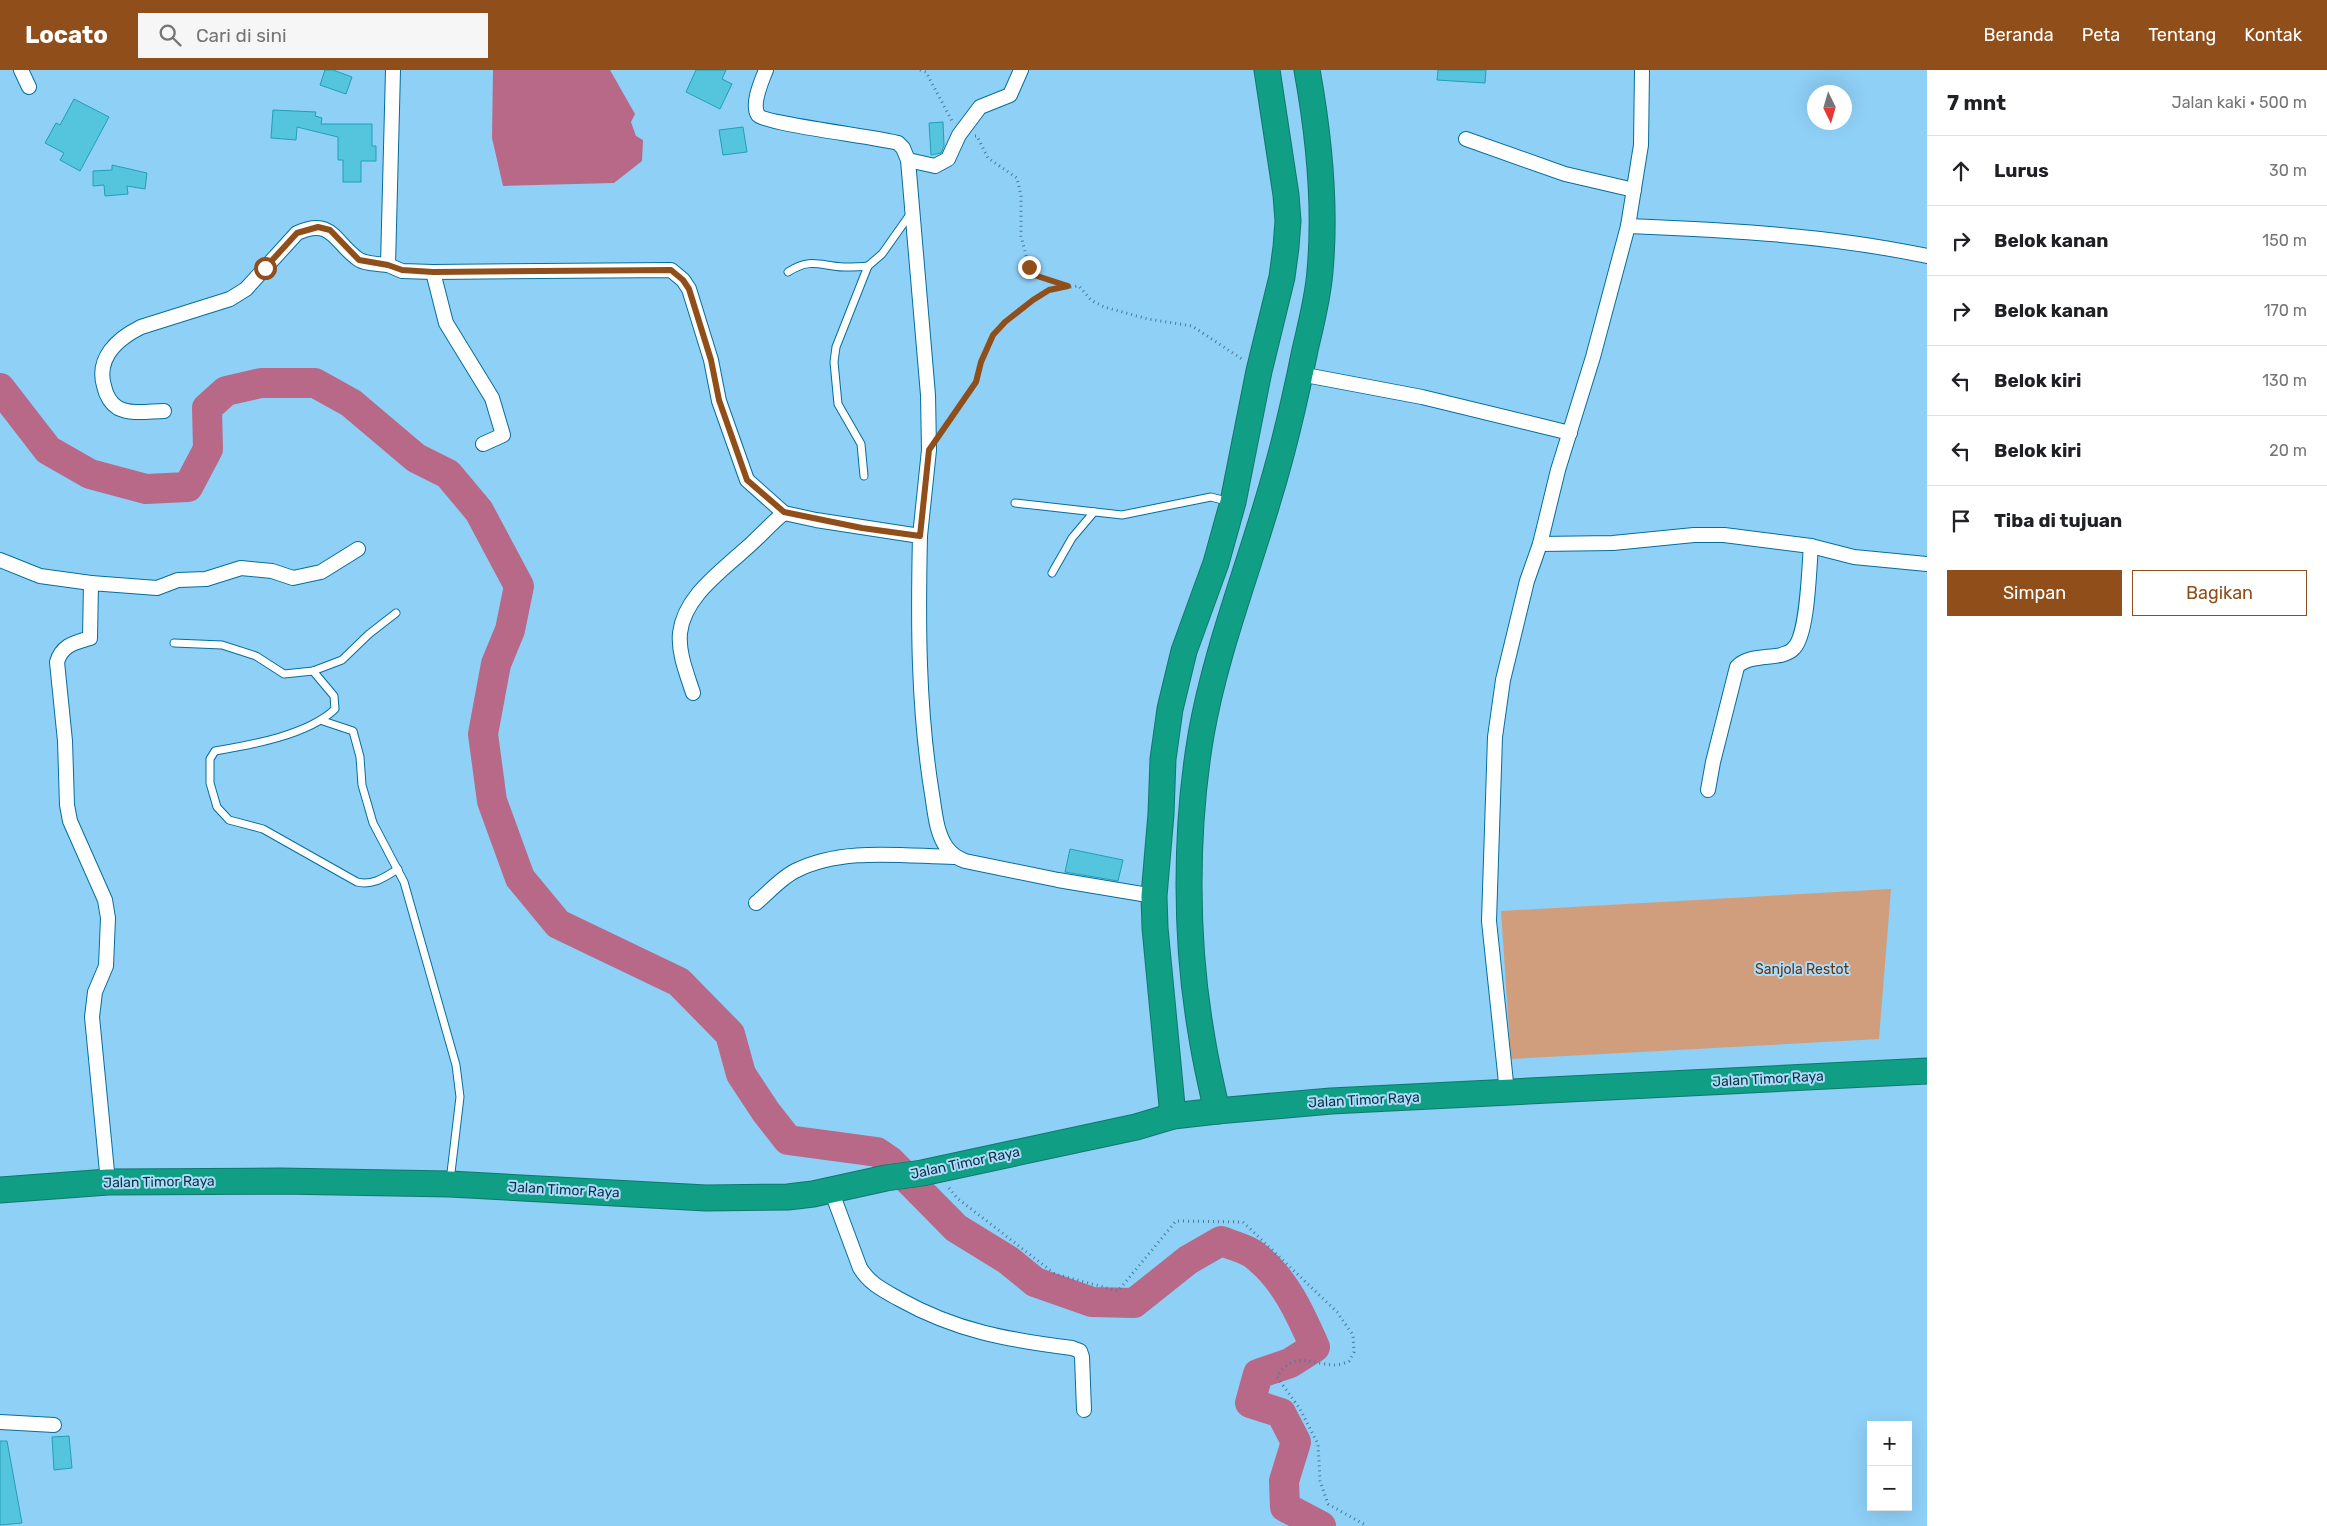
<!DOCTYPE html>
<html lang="id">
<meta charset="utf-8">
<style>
:root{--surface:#fff;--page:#f6f6f6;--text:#202124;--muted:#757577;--line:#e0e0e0;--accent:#904f1a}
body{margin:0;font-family:Rubik,sans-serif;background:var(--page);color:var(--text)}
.controls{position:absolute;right:15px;bottom:15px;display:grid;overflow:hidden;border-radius:0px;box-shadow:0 5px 20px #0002}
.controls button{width:45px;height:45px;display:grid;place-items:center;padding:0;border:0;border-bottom:1px solid var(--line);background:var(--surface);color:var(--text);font:25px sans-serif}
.compass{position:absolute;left:1807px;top:15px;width:45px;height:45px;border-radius:50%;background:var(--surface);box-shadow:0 5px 20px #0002;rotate:175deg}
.stop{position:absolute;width:15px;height:15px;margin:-11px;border:4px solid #904f1a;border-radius:50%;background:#fff}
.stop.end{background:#904f1a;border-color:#fff;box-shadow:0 1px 5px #0008}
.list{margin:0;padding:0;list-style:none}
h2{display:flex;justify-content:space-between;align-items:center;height:65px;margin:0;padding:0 20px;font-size:21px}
h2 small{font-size:16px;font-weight:400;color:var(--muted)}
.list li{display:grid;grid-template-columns:32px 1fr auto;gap:15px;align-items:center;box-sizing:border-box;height:70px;padding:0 20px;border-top:1px solid var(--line)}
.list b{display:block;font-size:19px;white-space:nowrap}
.list em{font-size:16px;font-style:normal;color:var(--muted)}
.actions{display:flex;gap:10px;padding:15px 20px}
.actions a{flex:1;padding:11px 0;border:1px solid var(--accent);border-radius:0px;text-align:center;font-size:18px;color:var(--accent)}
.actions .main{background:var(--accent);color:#fff}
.icon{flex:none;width:28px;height:28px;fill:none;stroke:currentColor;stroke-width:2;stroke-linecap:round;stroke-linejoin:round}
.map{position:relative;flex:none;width:1927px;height:1456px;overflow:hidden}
header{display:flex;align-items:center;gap:30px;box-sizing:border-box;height:70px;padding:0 25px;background:var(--accent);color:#fff}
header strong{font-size:24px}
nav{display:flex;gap:28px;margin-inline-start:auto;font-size:18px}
.search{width:350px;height:45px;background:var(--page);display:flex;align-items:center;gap:12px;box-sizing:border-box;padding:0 18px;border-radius:0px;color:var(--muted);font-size:19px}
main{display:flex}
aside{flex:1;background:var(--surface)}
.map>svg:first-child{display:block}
</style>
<header>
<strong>Locato</strong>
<div class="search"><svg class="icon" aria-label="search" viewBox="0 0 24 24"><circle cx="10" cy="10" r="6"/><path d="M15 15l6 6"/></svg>Cari di sini</div>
<nav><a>Beranda</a><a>Peta</a><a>Tentang</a><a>Kontak</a></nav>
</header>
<main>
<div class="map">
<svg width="1927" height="1456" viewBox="0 0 1927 1456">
<rect width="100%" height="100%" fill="#8fd0f7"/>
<polygon fill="#d09e7c" points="1891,819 1879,969 1511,989 1501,841"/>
<polygon fill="#b86988" points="493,0 610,0 635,44 631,52 636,66 643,70 642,91 614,113 503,116 492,68"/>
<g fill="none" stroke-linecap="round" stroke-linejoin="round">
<path stroke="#b86988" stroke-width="30" d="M0,318L48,380L90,404L146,419L188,417L208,379L207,338L226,321L261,313H315L351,333L416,388L448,404L479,441L519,516L510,560L496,594L483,664L492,731L520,808L558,854L679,912L730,964L741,1004L766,1042L788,1070L877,1082L890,1091L956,1158L1008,1190L1035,1212L1092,1232L1134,1233L1188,1190L1221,1171C1231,1175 1245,1178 1253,1184C1284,1207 1300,1243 1315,1277L1290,1293L1258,1304L1250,1333L1281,1343L1296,1372L1284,1411L1285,1437L1321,1456"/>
</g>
<g fill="#55c5de" stroke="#229eb6">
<polygon points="325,0 333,0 352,7 346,24 320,15"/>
<polygon points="696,0 726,0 722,9 732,14 720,39 686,22"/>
<polygon points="1438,0 1486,0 1485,13 1437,10"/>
<polygon points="74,29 109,47 80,101 60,90 64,83 45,73 56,53 60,55"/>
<polygon points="273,40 316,42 315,46 322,48 321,54 372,54 372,76 376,76 376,91 361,91 361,112 343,112 343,90 338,90 338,67 297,57 296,70 271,68"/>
<polygon points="943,52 944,76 941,83 931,85 929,53"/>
<polygon points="743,57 747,82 723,85 719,60"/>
<polygon points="112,95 147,103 145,119 127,116 128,124 105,126 104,115 93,116 93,101 112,100"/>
<polygon points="1070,779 1123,790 1118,811 1065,802"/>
<polygon points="69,1366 72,1398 54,1400 52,1367"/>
<polygon points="0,1371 7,1371 22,1453 0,1455"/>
</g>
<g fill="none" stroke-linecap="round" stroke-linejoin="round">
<g stroke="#066e9a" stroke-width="9">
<g id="lane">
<path d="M788,202C811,187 820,196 844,197C852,197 860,197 868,196L882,184L911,143"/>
<polyline points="864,406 861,374 838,334 834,292 836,277 868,196"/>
<polyline points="1015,433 1122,445 1211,427 1230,432"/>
<polyline points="1052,503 1072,468 1094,442"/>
<polyline points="174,573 222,575 256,586 284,604 313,601 342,590 369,564 396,543"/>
<path d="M313,601L334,626L335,639C308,665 251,675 215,681L210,689V713L217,737L229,750L263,759L357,812C373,816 385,807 398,799"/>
<polyline points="323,651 353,661 360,687 362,715 373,753 404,812 456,995 460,1027 450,1111"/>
</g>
</g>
<g stroke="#066e9a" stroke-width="16">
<g id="street">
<polyline points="21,0 29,17"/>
<path d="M393,0L388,195L402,201L433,202L671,200L683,210L689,219L711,290L719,331L747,410L784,443L816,450L920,466L929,380L928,325L908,90L903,78L898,73C878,67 765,54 758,45C751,34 762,10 766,0"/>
<polyline points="1466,69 1565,104 1634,120"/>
<polyline points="908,90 935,96 948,89 959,65 980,37 1010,25 1021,0"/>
<path d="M1628,156C1728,160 1828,165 1927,186"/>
<polyline points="433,202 446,253 492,328 503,365 483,374"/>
<polyline points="1300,304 1422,327 1570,363"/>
<path d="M164,341C150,341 132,345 118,338C110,333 106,325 104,316C96,288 117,269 141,257L230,229L246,219L297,163C332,147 334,172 358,189C365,194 379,194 388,195"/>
<path d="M920,466C918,553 918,638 932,724C935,742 936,763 947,778C952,785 957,788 965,791L1058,810L1154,826"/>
<polyline points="1540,474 1613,473 1694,465 1724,465 1811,476 1854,487 1927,494"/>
<polyline points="0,490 40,506 91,513"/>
<path d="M693,623C687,604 678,583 680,563C684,528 718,504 742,482C757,470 769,455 784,443"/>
<path d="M1708,720L1713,692L1737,597C1747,586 1766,588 1781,585C1786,583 1790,583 1794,578C1808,564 1809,497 1811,476"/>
<path d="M756,833C768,823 781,808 795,801C842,777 902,786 954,787"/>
<polyline points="1507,1022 1489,851 1495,667 1503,610 1527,511 1540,474 1558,400 1593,287 1628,156 1641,75 1642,0"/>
<path d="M108,1112L92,947L95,922L106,896L108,848L105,830L70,751L67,735L65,671L57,592C62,575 74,573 90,568L91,513L157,518L178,510L206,509L241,498L272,501L293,508L321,502L358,479"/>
<path d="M831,1120L860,1198C870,1214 883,1220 899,1229C956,1261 1008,1270 1072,1278L1080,1281L1082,1287L1084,1340"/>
<polyline points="0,1352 54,1355"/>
</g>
</g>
<g stroke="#0f786e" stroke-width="27">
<g id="highway">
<path d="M1217,1041C1211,1015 1205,989 1201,962C1185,869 1185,759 1201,665C1215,585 1245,508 1268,430C1283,381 1295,330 1305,280C1311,254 1318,228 1320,201C1326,135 1319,66 1307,0"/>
<polyline points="1173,1046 1155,858 1154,826 1161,744 1163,689 1170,639 1184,581 1216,493 1233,432 1259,301 1282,207 1286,177 1288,151 1286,125 1267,0"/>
<polyline points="0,1120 108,1112 280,1111 450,1114 706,1128 788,1127 813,1124 886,1108 922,1103 1136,1057 1173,1046 1217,1041 1331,1031 1927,1001"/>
</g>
</g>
<g stroke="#497b97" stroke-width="3" stroke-dasharray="1 4" stroke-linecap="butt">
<polyline points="920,0 926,2 952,51"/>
<polyline points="975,66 977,66 988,88 1017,108 1021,126 1021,166 1029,197 1037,206 1067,216"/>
<polyline points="944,358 976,312 981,292 993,265 1005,251 1049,220 1079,216 1091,230 1104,237 1148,249 1192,256 1242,289"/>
<path d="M949,1118L957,1128L1055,1204L1118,1221L1176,1151L1243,1152L1337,1242L1353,1265L1354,1282L1349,1291C1345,1293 1339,1295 1334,1295C1310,1294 1294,1280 1277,1307L1300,1339L1318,1374L1320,1411L1328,1434L1367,1456"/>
</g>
<use href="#lane" stroke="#fff" stroke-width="7"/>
<use href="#street" stroke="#fff" stroke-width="14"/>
<use href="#highway" stroke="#109f85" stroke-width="25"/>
</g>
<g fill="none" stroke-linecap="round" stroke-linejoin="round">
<polyline stroke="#904f1a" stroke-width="6" points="265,198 297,163 318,157 330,160 359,190 388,195 402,200 433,202 671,200 683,210 689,219 711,290 719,330 747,410 784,442 862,458 920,466 929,380 976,312 981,292 993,265 1005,252 1033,230 1049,220 1068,216 1037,206 1029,197"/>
</g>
<g text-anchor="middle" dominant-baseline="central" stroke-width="4" stroke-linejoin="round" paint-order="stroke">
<g font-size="14" fill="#62340e" stroke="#acdbf9">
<text x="1802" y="899">Sanjola Restot</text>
</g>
<g font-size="14" fill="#0c3144" stroke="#acdbf9">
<text transform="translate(1768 1009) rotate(-3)">Jalan Timor Raya</text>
<text transform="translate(1364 1030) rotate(-3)">Jalan Timor Raya</text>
<text transform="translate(965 1093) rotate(-12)">Jalan Timor Raya</text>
<text transform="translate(159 1112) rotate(-1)">Jalan Timor Raya</text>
<text transform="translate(564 1120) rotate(3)">Jalan Timor Raya</text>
</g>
</g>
</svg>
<div class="controls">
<button>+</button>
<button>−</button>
</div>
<svg class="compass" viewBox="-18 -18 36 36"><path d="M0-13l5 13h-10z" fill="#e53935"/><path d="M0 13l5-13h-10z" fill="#757577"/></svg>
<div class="stop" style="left:265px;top:198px"></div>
<div class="stop end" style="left:1029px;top:197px"></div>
</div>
<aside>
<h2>7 mnt<small>Jalan kaki · 500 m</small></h2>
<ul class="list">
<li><svg class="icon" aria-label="ahead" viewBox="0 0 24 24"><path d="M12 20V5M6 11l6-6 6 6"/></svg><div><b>Lurus</b></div><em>30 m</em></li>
<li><svg class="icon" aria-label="right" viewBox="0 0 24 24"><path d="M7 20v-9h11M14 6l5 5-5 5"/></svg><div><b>Belok kanan</b></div><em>150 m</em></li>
<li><svg class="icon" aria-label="right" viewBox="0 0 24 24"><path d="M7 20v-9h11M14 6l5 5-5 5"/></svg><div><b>Belok kanan</b></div><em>170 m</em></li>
<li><svg class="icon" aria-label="left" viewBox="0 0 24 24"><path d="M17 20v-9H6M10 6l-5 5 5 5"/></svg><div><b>Belok kiri</b></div><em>130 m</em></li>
<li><svg class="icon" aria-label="left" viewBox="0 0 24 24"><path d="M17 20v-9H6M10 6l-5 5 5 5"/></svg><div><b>Belok kiri</b></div><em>20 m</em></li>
<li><svg class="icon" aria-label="arrive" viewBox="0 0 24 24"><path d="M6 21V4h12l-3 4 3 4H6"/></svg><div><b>Tiba di tujuan</b></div></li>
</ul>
<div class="actions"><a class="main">Simpan</a><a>Bagikan</a></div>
</aside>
</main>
